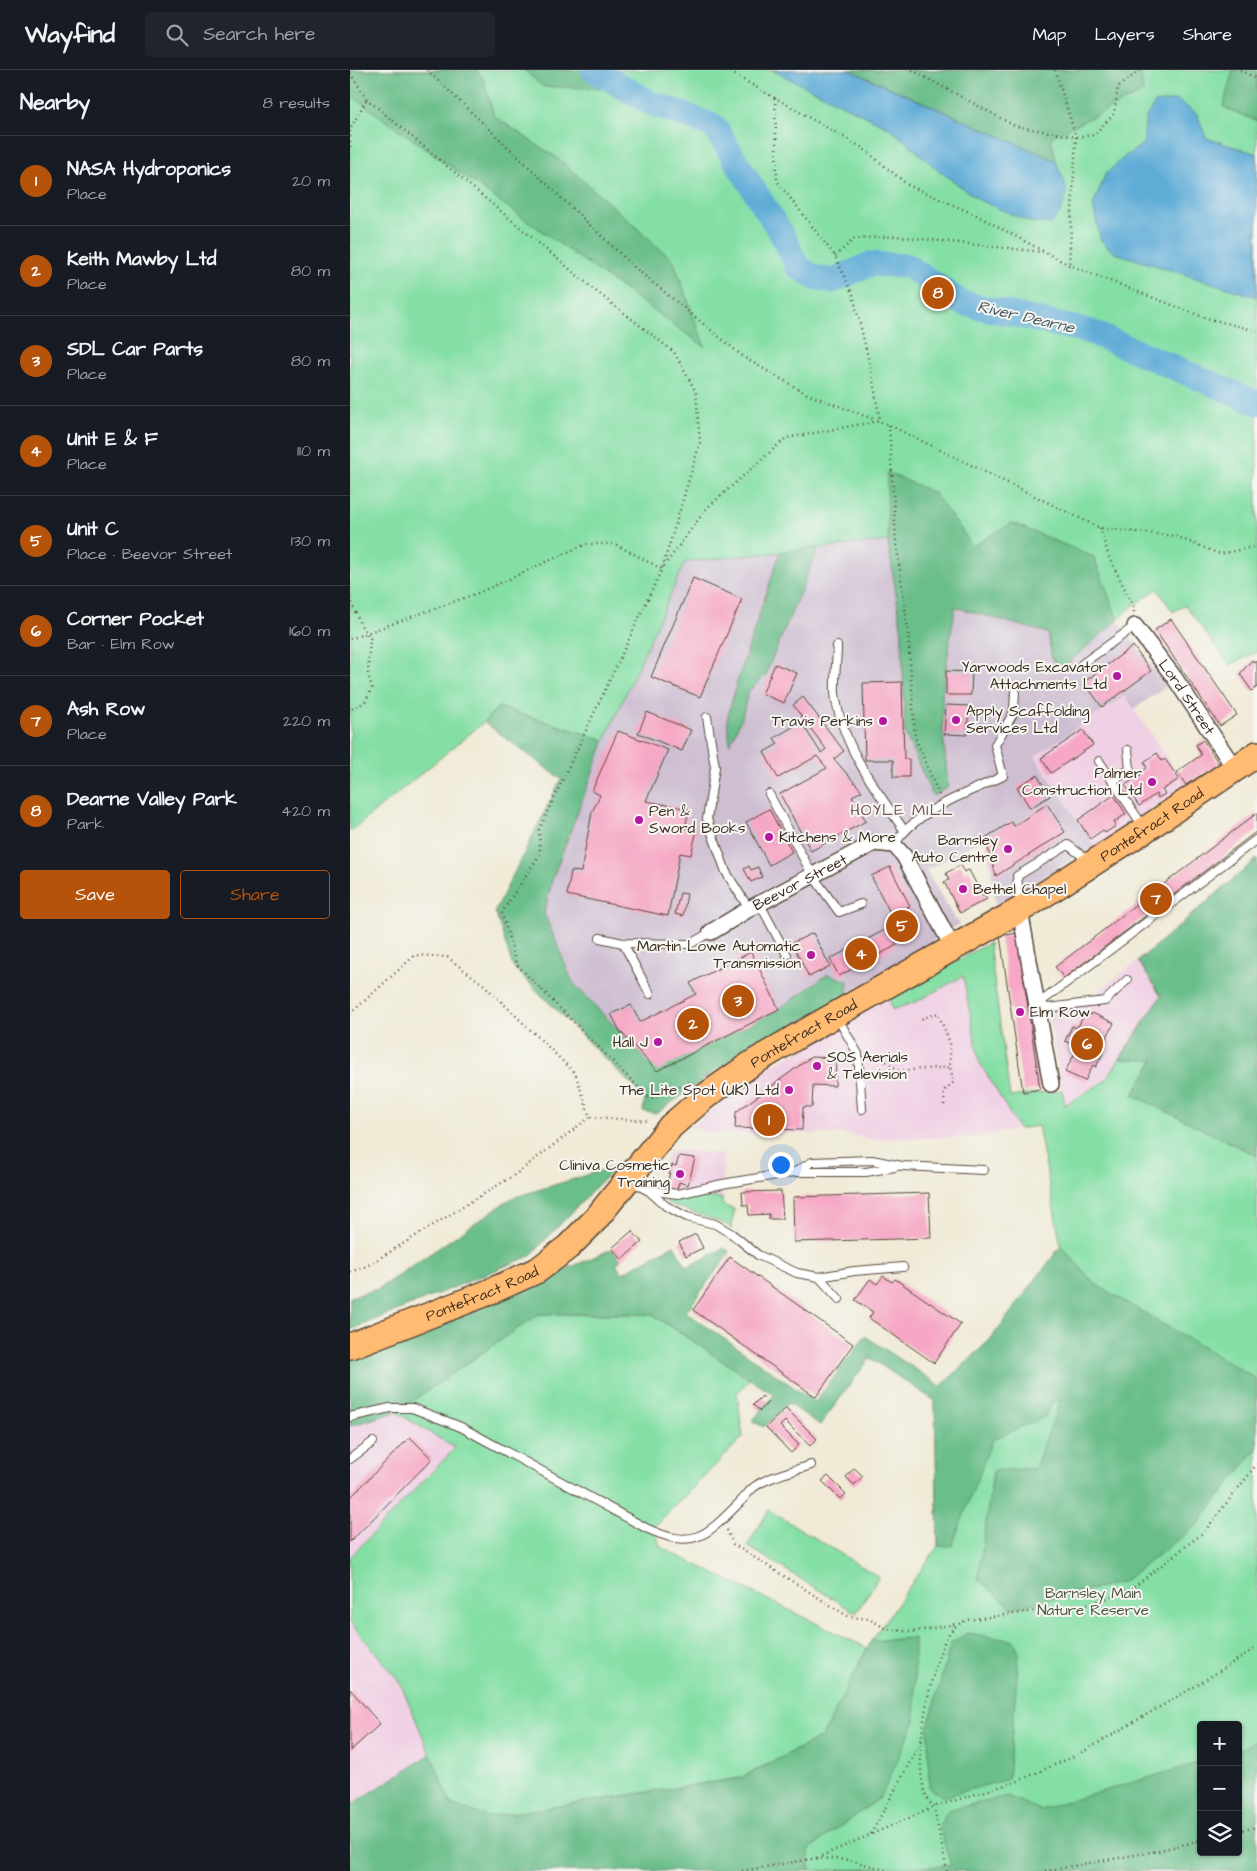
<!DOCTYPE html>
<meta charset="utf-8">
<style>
:root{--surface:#171b24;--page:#20242c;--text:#f1f3f6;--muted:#9ea1a6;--line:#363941;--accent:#b45309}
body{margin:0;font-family:"Architects Daughter",sans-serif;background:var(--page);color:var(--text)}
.controls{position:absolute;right:15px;bottom:15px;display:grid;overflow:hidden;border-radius:5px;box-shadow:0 1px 4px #0004}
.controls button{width:45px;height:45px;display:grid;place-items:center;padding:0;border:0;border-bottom:1px solid var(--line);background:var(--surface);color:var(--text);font:25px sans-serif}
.you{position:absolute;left:430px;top:1094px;width:18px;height:18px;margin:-12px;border:4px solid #fff;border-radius:50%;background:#1a73e8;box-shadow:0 0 0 8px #1a73e833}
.badge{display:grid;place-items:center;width:32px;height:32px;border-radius:50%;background:var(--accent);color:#fff;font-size:16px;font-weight:700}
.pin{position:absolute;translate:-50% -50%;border:2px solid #fff;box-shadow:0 1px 5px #0006}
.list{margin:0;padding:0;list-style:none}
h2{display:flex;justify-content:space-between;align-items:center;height:65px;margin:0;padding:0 20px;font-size:21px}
h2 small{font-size:16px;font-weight:400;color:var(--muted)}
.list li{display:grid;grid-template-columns:32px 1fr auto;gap:15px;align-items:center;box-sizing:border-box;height:90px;padding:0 20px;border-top:1px solid var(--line)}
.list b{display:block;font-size:19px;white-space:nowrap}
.list p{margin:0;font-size:16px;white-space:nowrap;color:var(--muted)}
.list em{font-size:16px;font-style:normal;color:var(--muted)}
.actions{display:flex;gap:10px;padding:15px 20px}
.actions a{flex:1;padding:11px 0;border:1px solid var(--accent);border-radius:5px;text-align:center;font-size:18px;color:var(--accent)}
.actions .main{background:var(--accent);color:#fff}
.icon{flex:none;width:28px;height:28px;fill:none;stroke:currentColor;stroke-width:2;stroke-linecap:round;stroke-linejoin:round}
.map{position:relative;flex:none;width:907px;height:1801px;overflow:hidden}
header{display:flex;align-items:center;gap:30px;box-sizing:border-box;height:70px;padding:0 25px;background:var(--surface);border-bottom:1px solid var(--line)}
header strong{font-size:24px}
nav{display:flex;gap:28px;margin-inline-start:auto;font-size:18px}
.search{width:350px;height:45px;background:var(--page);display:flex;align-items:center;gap:12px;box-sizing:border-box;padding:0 18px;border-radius:5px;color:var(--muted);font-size:19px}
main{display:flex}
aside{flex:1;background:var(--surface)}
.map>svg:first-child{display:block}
</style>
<header>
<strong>Wayfind</strong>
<div class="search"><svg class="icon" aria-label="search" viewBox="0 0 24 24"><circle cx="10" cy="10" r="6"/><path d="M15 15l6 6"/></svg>Search here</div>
<nav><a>Map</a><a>Layers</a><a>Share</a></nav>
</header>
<main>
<aside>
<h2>Nearby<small>8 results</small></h2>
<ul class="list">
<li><span class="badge">1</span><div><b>NASA Hydroponics</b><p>Place</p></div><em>20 m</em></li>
<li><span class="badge">2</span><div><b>Keith Mawby Ltd</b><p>Place</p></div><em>80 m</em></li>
<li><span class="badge">3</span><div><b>SDL Car Parts</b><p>Place</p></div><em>80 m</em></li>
<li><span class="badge">4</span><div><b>Unit E &amp; F</b><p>Place</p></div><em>110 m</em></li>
<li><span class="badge">5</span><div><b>Unit C</b><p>Place · Beevor Street</p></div><em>130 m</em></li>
<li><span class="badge">6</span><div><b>Corner Pocket</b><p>Bar · Elm Row</p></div><em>160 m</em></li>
<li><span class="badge">7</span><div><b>Ash Row</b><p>Place</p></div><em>220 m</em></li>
<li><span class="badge">8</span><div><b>Dearne Valley Park</b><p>Park</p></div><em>420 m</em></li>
</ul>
<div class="actions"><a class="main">Save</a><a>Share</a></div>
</aside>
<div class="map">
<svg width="907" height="1801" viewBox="0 0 907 1801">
<rect width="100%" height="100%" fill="#f6f6f2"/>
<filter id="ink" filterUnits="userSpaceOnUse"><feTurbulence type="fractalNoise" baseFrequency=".02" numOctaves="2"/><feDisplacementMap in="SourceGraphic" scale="10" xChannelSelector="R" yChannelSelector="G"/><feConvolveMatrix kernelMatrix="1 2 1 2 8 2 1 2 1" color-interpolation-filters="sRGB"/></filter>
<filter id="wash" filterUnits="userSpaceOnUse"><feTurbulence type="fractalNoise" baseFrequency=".0096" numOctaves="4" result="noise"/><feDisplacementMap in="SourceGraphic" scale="20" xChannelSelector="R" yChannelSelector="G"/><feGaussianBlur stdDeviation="1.12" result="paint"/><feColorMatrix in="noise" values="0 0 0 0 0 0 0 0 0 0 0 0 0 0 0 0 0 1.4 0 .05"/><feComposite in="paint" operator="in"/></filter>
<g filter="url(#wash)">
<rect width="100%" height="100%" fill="#f0ead6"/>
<g fill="#f0d0e4">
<polygon points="775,626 836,716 745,777 685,686"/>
<polygon points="788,891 811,926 755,1011 714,1035 697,933 743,925"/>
<polygon points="613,906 629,991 669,1059 626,1067 523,1069 495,1064 356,1063 341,1056 411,1003 539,927 542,940 568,931"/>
<polygon points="320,1080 374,1084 372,1128 316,1129 311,1102"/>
<polygon points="46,1342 105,1378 0,1487 0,1356"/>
<polygon points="0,1552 50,1612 81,1684 0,1736"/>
</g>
<polygon fill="#cebed1" points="538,471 552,563 593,664 592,624 605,537 698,563 702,589 712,598 768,550 817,616 784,639 775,626 685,686 745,777 646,834 637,772 635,768 576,800 604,848 611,853 497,925 317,1018 213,916 175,845 203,807 255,670 335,492"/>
<g fill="#84dfa5" stroke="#608462">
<polygon points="0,0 907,0 907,582 880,595 835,535 823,542 807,519 783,536 712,598 702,589 698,563 605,537 592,624 593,664 598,717 583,726 555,663 552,563 538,471 335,492 255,670 148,637 134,652 0,762"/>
<polygon points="907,789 907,1763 888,1768 888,1655 851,1655 851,1777 729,1801 603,1801 601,1796 460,1801 459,1779 531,1727 564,1568 521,1571 588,1476 585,1331 591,1317 640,1270 711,1176 688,1056 669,1059 629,991 613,906 568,931 542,940 539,927 639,873 660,1027 712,1020 715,1035 755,1011 811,926 788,891"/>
<polygon points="320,1128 372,1128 372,1135 384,1139 382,1159 375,1154 317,1133 316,1129"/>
<polygon points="189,1244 302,1244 400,1309 387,1323 393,1367 305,1456 310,1477 517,1578 472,1667 390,1708 138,1747 101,1734 50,1612 0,1552 0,1487 105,1378 46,1342"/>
<polygon points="419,1440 529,1507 506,1543 397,1476"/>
</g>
<g fill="#6bbe8a" stroke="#537454">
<polygon points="0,0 125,0 133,7 144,46 210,90 323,190 355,277 0,25"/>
<polygon points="174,0 256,0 255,18 193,17"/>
<polygon points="500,0 791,0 793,22 701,67 706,91"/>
<polygon points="883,0 907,0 907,51 873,37"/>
<polygon points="537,402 584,423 623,476 662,453 744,487 768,550 712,598 702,589 698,563 605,537 592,624 593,664 598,717 583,726 555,663 552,563 538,471"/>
<polygon points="469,477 415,606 398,622 392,647 380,674 377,650 385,618 430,482"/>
<polygon points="148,637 255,670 203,807 194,843 223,913 307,1000 429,939 478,904 498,911 497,925 371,997 306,1044 293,1041 295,1028 163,897 145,841 211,709 134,652"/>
<polygon points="907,789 907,1086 783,1025 804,990 770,989 811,926 788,891"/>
<polygon points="266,1096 180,1186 0,1260 0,1227 28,1219 162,1128"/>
<polygon points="324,1175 337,1197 374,1178 380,1182 336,1242 465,1332 515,1266 591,1316 640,1270 711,1176 745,1214 907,1309 907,1378 848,1454 773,1512 662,1538 628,1509 643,1401 685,1398 711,1329 702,1333 696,1346 642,1370 602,1476 588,1476 585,1331 520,1288 470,1355 438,1333 414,1357 402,1351 424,1325 302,1244 189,1244 46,1342 0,1356 0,1290 98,1251 262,1179 271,1190 266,1194 272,1203"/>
<polygon points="618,1563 664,1571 669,1583 658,1709 593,1727 579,1717 578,1656 601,1573"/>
<polygon points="564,1568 565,1651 531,1727 459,1779 460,1801 0,1801 0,1736 81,1684 101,1734 138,1747 391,1708 472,1667 521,1571"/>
<polygon points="907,1669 907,1801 470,1801 601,1796 589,1756 598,1740 657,1726 690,1740 851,1692 851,1782 888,1782 888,1681"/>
</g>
<g fill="#5eacd7" stroke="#4c6b7a">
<path d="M422,0H499L706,91C708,98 711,103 714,110C720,125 711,144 701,154L679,152L629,130L587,99L540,58Z"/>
<polygon points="827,30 847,44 856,68 907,84 907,227 765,183 751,171 743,136 755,105 773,88 793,74 796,47 805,33"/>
</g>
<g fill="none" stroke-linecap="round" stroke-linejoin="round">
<polyline stroke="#5eacd7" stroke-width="25" points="243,0 301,33 364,56 434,168 447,196 466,208 483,211 520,194 558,196 612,233 741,262 907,333"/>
</g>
<g id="blocks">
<g fill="#f6a7c5">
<polygon points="343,508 392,529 350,627 301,607"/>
<polygon points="821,549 887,645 870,656 805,560"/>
<polygon points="783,576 801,601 752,637 734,612"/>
<polygon points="902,590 904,593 907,591 907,617 902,621 890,604"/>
<polygon points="425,594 447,603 434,633 412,624"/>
<polygon points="596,601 622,602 621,625 596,625"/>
<polygon points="552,612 554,689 559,689 559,707 543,707 543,690 515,690 513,613"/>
<polygon points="453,627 494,681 484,689 512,721 502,726 516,751 461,781 430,724 477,698 467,686 428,708 414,682 428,674 424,668 451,652 471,683 476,679 443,635"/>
<polygon points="596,635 619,636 617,665 594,664"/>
<polygon points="297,642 341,660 332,681 288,663"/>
<polygon points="733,660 743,675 701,703 691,688"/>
<polygon points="268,661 318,680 296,731 339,739 335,758 347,760 341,785 330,783 318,846 217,825 221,801 231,802 242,742 250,725 242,721"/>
<polygon points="853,670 869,694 836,715 827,702 851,685 846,675"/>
<polygon points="807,683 812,691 815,689 829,709 812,720 815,724 808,728 806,724 789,736 775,715 791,705 790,703 797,698 794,692"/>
<polygon points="687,705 700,726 680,738 667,717"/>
<polygon points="764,725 776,744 764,752 766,756 755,763 753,760 740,769 728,750"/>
<polygon points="697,734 715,762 646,806 635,768 661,752 664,756"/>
<polygon points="419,739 442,782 419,795 396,752"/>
<polygon points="907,743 907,761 714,908 705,897"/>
<polygon points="611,795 614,802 619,800 632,825 635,825 637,829 610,843 594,812 599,810 596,803"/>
<polygon points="399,796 401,800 408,797 412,807 401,812 394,799"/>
<polygon points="540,797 560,836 557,837 564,852 560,865 545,872 547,875 489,906 480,889 546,854 521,806"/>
<polygon points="330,823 337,824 333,846 325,844"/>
<polygon points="463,863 480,896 459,907 442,873"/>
<polygon points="667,863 690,1019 673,1022 650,866"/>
<polygon points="401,882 429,939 307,1001 270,961 261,944 281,935 290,952 346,924 340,913"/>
<polygon points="736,942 741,945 742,943 764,953 752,977 755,979 746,997 743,995 735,1011 715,1002 728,977 715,971 722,956 727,958"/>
<polygon points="461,987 486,988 485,1016 463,1015 462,1037 453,1037 452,1060 385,1058 386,1042"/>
<polygon points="329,1086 345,1088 338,1115 329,1112 327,1120 316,1117 322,1095 326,1096"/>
<polygon points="431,1121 433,1149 419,1149 419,1144 399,1145 398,1135 393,1135 392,1122"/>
<polygon points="579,1123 581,1168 444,1172 443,1127"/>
<polygon points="282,1161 292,1172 272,1189 262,1178"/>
<polygon points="346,1164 353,1178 336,1186 329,1172"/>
<polygon points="380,1187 503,1274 466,1327 343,1240"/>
<polygon points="533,1206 542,1212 545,1209 611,1254 584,1293 519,1248 523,1242 505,1230 520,1209 527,1214"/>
<polygon points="412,1326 418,1332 410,1341 403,1335"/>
<polygon points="436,1338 467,1369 460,1376 435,1351 430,1356 449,1375 441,1383 416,1357"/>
<polygon points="60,1367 82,1389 0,1472 0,1428"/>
<polygon points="504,1398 513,1406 504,1415 496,1407"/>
<polygon points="478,1406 496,1424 490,1429 472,1411"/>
<polygon points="0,1619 30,1654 0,1681"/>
</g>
</g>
</g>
<g filter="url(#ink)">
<use href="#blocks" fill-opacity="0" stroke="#56473a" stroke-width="1"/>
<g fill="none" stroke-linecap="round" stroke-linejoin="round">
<g stroke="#56473a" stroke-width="10">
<g id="service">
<path d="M487,576C487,591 484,608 485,623C491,674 525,719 554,760"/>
<polyline points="732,594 785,556"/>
<polyline points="357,647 365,697 357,749 376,802 399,839"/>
<polyline points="749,691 793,756"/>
<polyline points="763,711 780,699 778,680"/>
<polyline points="419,724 463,806 489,842 511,834"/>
<path d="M544,775C567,739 616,724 653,706L645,675L664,642L665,620"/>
<polyline points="410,834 437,885"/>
<polyline points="670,835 667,806 718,775 739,791"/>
<polyline points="250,868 273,873 340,874 361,862"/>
<polyline points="273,873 300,924"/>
<polyline points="688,934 907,769"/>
<polyline points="688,934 698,938 755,931 777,910"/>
<polyline points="487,947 508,984 512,1039"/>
<polyline points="445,1102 516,1102 545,1097"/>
<polyline points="280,1111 297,1120 328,1124 372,1114 445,1102 462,1092 522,1090 552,1096 634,1100"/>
<polyline points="299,1121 316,1136 337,1147 365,1154 382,1164 408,1185 447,1203 469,1207 489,1229"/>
<polyline points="469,1207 504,1201 553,1197"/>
<path d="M0,1347L40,1338H62L70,1341L111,1357L296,1458C345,1481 357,1465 391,1431C396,1426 401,1418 407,1415C422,1405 444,1401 461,1395"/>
<polyline points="0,1389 23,1372"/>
</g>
</g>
<g stroke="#56473a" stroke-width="18">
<g id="minor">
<path id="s1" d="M785,556L824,607L885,699"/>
<polyline points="670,840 701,1014"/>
<path id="s2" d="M361,862L399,839L524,773L544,775L554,786L603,878"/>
</g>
</g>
<g stroke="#56473a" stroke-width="28">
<g id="trunk">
<path id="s3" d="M0,1276L137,1223L188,1200L218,1177L245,1150L321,1056L357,1025L401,994L446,967L670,840L796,759L907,684"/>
</g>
</g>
<g stroke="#56473a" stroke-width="2.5" stroke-dasharray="1 4" stroke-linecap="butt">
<polyline points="77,0 284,197 395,288 457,324 539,355 750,458 825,466 870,484 907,476"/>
<polyline points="376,0 511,77 558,115 626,145 719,195 853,247 907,261"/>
<polyline points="562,0 665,56 726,67 744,65 764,44 768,17 790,0"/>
<polyline points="705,0 726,67 719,195"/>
<polyline points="890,0 907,9"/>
<polyline points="0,3 17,29 247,222 324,282 346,322 350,373 312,499 189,760 190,784 152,842 166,894 300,1029 343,1011"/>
<polyline points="425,28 427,111 485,186 503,225 522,304 530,351"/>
<polyline points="0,77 0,59 17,29"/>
<polyline points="485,186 504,169 545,166 693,182"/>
<polyline points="539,355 546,471 558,561 565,667 589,725"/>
<polyline points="750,458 759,487 783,536 784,542"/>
<polyline points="314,496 357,438 436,368 529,351"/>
<polyline points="0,528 10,554 20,568 18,603 22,618 15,632 0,640"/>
<polyline points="0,569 128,523 236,474 265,474 312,499"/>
<polyline points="0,944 65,885 97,887 134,915 225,1003 240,1047 300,1051"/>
<polyline points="517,986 533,989 549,1001 600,997 600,973 588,943 568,950"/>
<polyline points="594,1035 595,1020 604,1012 600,997"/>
<polyline points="0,1202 17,1196 166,1104 240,1047"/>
<polyline points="377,1460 383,1474 499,1547 519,1549 537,1559 561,1562 605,1554"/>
<polyline points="888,1761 907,1757"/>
<polyline points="521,1764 572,1670"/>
<polyline points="467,1788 584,1737 668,1711 729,1684 844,1617 907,1577"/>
<polyline points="392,1801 467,1788 500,1790 539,1801"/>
<path d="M597,1801L584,1737C555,1713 580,1598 597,1567C602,1558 608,1554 617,1550L737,1534L759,1528L784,1517L854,1462L907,1394"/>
<polyline points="695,1801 807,1781 851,1770"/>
</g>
<use href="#service" stroke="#fff" stroke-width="8"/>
<use href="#minor" stroke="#fff" stroke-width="15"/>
<use href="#trunk" stroke="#febb71" stroke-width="25"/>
</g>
</g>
<g fill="#b5179e" stroke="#f6f6f2" stroke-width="2">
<circle cx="767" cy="606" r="5"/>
<circle cx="606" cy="650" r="5"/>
<circle cx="533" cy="651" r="5"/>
<circle cx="802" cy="712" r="5"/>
<circle cx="289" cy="750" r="5"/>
<circle cx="419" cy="767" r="5"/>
<circle cx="658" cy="779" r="5"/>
<circle cx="613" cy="819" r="5"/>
<circle cx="461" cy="885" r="5"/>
<circle cx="670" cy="942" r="5"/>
<circle cx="308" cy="972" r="5"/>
<circle cx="467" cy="996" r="5"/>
<circle cx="439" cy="1020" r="5"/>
<circle cx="330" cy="1104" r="5"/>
</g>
<g text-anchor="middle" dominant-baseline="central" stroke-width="4" stroke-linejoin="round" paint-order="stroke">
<g font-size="15" fill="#3b2a1e" stroke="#f6f6f2" text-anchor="end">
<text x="757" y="597">Yarwoods Excavator<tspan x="757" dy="17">Attachments Ltd</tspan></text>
<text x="616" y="641" text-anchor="start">Apply Scaffolding<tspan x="616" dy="17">Services Ltd</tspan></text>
<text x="523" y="651">Travis Perkins</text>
<text x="792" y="703">Palmer<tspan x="792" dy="17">Construction Ltd</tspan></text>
<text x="299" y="741" text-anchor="start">Pen &amp;<tspan x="299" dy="17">Sword Books</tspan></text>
<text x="429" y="767" text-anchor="start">Kitchens &amp; More</text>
<text x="648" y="770">Barnsley<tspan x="648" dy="17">Auto Centre</tspan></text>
<text x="623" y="819" text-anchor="start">Bethel Chapel</text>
<text x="451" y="876">Martin Lowe Automatic<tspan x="451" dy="17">Transmission</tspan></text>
<text x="680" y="942" text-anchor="start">Elm Row</text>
<text x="298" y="972">Hall J</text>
<text x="477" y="987" text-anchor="start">SOS Aerials<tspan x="477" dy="17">&amp; Television</tspan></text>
<text x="429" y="1020">The Lite Spot (UK) Ltd</text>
<text x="320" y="1095">Cliniva Cosmetic<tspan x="320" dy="17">Training</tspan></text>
</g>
<g font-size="15" fill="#3b2a1e" stroke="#f6f6f2">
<text stroke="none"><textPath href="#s1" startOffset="88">Lord Street</textPath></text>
<text stroke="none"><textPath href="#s3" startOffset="968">Pontefract Road</textPath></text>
<text stroke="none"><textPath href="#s2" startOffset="102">Beevor Street</textPath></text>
<text stroke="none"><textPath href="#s3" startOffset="562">Pontefract Road</textPath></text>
<text stroke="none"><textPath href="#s3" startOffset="142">Pontefract Road</textPath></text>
</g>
<g font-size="15" fill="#4d5740" stroke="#f6f6f2">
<text x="743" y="1523">Barnsley Main<tspan x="743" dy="17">Nature Reserve</tspan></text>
</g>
<g font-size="16" font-style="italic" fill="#47585f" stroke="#f6f6f2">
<text transform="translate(676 247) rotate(13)">River Dearne</text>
</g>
<g font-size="16" letter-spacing="1" fill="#7c5658" stroke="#f6f6f2">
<text x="552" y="740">HOYLE MILL</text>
</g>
</g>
</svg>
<div class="controls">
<button>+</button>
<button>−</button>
<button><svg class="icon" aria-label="layers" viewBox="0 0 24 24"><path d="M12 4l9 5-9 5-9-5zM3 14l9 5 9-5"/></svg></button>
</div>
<div class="you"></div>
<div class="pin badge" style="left:419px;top:1050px">1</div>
<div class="pin badge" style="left:343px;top:954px">2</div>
<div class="pin badge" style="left:388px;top:931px">3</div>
<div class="pin badge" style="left:511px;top:884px">4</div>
<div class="pin badge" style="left:552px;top:856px">5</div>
<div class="pin badge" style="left:737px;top:974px">6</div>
<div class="pin badge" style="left:806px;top:829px">7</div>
<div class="pin badge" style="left:588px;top:223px">8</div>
</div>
</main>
